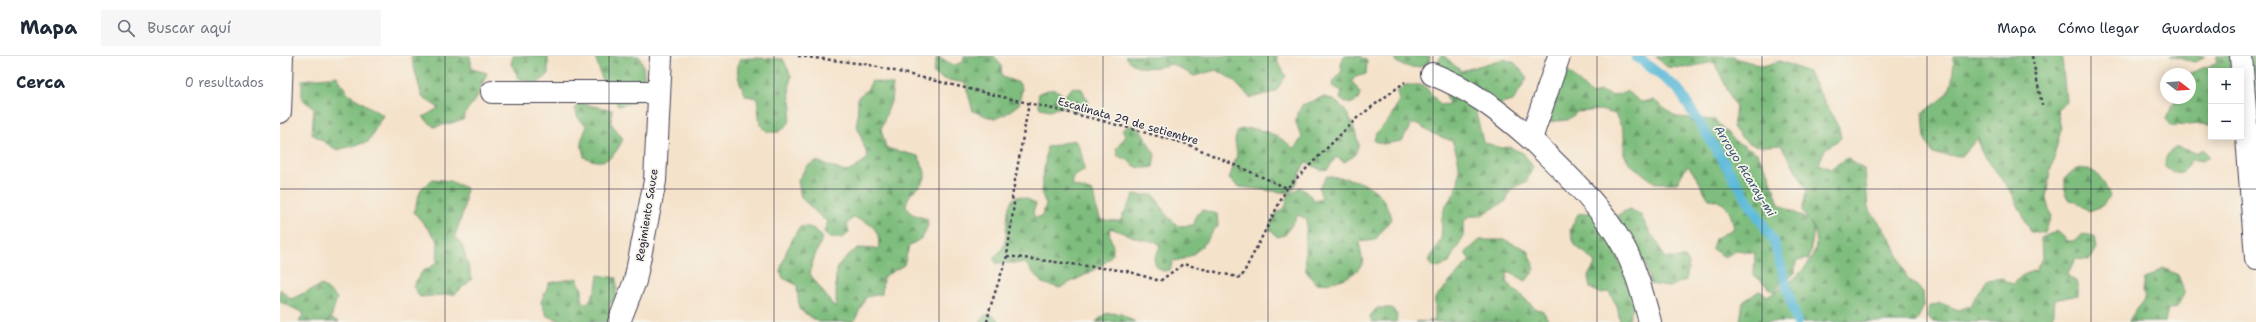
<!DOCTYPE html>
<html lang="es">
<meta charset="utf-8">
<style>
:root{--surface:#fff;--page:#f6f6f7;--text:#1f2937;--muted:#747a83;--line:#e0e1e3}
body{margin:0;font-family:"Shantell Sans",sans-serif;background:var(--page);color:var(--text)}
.controls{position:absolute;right:12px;top:12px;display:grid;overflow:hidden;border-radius:0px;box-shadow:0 2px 10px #0003}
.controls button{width:36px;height:36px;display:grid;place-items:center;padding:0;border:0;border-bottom:1px solid var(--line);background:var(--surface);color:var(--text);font:20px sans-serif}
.compass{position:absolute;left:1880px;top:12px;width:36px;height:36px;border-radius:50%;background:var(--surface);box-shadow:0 2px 10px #0003;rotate:107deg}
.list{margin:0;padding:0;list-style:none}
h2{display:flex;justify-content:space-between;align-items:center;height:52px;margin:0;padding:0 16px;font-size:17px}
h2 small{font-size:13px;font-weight:400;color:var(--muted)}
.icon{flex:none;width:22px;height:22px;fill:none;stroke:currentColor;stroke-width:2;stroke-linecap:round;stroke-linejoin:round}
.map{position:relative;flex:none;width:1976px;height:266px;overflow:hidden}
header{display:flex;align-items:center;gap:24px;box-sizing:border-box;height:56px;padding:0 20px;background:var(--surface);border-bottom:1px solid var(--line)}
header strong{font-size:19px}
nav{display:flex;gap:22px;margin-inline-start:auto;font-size:14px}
.search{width:280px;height:36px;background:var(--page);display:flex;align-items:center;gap:10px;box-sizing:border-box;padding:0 14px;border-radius:0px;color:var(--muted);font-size:15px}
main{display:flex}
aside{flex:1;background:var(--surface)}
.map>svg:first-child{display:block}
</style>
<header>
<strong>Mapa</strong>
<div class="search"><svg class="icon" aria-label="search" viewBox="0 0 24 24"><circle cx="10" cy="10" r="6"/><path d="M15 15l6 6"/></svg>Buscar aquí</div>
<nav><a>Mapa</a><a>Cómo llegar</a><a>Guardados</a></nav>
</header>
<main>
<aside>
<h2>Cerca<small>0 resultados</small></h2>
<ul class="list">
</ul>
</aside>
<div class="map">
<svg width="1976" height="266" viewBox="0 0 1976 266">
<defs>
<pattern id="forest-firs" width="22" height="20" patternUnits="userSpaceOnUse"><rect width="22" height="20" fill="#7ebd7d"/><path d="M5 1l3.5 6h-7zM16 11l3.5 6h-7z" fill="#679968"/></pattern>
</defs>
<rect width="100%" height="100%" fill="#f7f3e8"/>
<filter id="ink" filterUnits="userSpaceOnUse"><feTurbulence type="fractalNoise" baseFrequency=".025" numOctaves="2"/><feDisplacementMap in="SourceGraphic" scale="8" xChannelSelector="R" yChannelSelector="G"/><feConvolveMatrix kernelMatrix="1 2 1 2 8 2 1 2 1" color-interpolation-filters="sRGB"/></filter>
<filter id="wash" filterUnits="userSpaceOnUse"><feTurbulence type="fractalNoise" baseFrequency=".012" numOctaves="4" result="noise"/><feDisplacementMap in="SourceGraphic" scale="16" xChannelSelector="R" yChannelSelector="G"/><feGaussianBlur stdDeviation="0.9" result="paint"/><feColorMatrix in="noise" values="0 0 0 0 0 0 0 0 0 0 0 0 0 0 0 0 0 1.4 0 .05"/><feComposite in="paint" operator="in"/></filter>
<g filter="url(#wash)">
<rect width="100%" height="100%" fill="#f5e2ca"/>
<g fill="url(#forest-firs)" stroke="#50705c">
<polygon points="131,0 190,0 192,13 207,17 196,43 187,54 183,64 154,71 143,61 159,52 142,41"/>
<polygon points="233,0 268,0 268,19 257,28 239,22 231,8"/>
<path d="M315,0H359C366,10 367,38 354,45C350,48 343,48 338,50L332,35L323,26Z"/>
<polygon points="684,0 714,0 721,9 722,21 739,27 742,33 739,48 726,58 714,63 693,55 685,27 663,23 653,17 657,1 674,9 683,6"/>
<path d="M845,0H997L998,6L1006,20L995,36L970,42L952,23L936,14L914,20L892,8C875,12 855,16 845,0Z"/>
<polygon points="1064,0 1080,0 1087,5 1086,18 1075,21 1072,25 1080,37 1078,44 1070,48 1060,43 1062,35 1052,30 1053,25 1062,15 1061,8"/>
<path d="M1114,0H1150L1149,6C1139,14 1127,12 1116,6Z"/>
<path d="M1161,0H1164L1181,15L1223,3L1235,7L1247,22L1233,45L1221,48L1188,42L1196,57L1203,86L1221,92L1229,91L1243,97L1253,111L1247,125L1231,133L1226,145L1200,160H1190L1184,164C1186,187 1176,189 1169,207L1155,212L1148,206C1151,200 1160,186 1161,182C1163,172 1160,163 1164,154C1166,146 1174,140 1176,133C1182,117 1179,100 1172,85L1149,76L1139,68H1131L1122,85L1103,88L1094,85L1096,77L1109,64L1119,45L1117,36L1125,29H1144L1160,49L1169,48L1162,26L1152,17Z"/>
<path d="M1375,0H1454L1455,2L1483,10L1500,5L1528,16L1559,72L1561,82L1545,93L1539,108L1550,113L1567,102L1585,114L1588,152L1611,183L1627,221L1643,236L1644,250L1636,266H1460L1463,246L1479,235L1488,240C1512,229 1552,195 1530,166L1534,175L1529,203L1516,205L1515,217L1494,236L1474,219L1475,197L1457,194L1445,201L1432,193L1435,183L1454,172C1451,156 1447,145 1429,143C1421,132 1418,119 1407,110L1397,127H1375L1350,108L1344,98V76L1335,58L1320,54L1297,56L1288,64L1267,66L1264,18L1287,14L1312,39L1320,35L1333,40L1346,35L1361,46L1373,44L1396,61L1435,64L1455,85L1477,97L1488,115L1499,148L1528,164L1522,155L1527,133L1501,89C1477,91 1467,92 1453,71L1456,51L1434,6L1404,12L1387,11Z"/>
<path d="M1674,0H1778L1782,2L1786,46L1777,53L1781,73L1769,121L1766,142L1771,160L1765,177L1751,176L1732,137L1708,106L1697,83L1682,100L1653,98L1645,83L1643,56C1673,38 1672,34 1674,0Z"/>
<polygon points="1889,0 1925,0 1915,6"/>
<polygon points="1937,0 1974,0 1976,13 1976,51 1972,67 1961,15 1931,15 1931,69 1921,68 1890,70 1886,63 1895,44 1910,42 1910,18 1919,13 1936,8"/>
<path d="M470,2L503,3L511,20L509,36L512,52L509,67L499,76H488L480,69L477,42L466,40C460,27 454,16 460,3Z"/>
<polygon points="57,20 68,38 103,59 88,86 57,94 32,78 34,52 22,43 22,24"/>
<path d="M592,25L613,29L611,45L601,73L606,92L638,100C658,135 630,124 626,150L632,158L647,163L648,169L643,181L629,190L624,209L603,221L602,238L586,241L574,266H538L519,253L517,229L503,222L500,215L507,194L519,171C530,170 536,172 542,181C539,193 531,205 530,218L555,252C559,238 551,218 561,206C565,201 573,196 578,192L598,193C602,174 590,165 573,162L567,168L569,177L561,183L548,181L544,176L548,166C537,159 531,150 521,142L518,124L527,110L537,105L565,116L574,113L588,102L577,69L578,41L587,34Z"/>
<path d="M793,31L802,33L808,46L805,54L795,56L787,50L770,54L760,52L758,46L759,37C770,33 775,31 784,40Z"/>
<path d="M1043,41C1066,44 1074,70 1079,89L1074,100L1064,106L1056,101L1048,113L1041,114L1026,106C1018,117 1019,127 1010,137L960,131L949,123L957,99L955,84L958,74C979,69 999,79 1014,93L1022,82L1015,64L1022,49Z"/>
<path d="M299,47L332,54L331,67L343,83C334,102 325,111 304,101L301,85L307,70L298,62L295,53Z"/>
<path d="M850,69C865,72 866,87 875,98L873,111C862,113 855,113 847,103H842L838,100L836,93L846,80L842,74Z"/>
<path d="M794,84C802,91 803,105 804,115L793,121L791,129L813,136L816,151L821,164L840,165L854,139H874L888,161L898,170L914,169L916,159L923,154L937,158L938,169C925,186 916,203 893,205L890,214L882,215L876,210L874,203L880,191L877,186L860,183L830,172C828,181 833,185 833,193C834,209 792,224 780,232L762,227L745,207H716L714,202C717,198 722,194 724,189C731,172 719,122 756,148L753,156L755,162L762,160L766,148L761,136L767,91Z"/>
<path d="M1897,91L1916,97L1923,93L1929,100L1925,104H1911L1903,116L1893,117L1885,111C1885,100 1887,97 1897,91Z"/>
<path d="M1796,112C1819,113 1821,121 1830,140L1822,150L1809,155L1798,147L1788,143L1785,137V122Z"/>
<path d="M1047,120C1078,123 1103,128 1111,163L1095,184L1079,186L1083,207C1072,224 1055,226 1036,228L1026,215L1025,188L1027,163L1018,159L1005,179L997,181L989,173L995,159L1006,150L1007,141L1020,131L1035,144L1042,143L1039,132Z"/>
<polygon points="153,123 170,125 186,132 184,153 175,180 182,189 192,223 175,238 140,241 133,230 142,216 157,207 158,185 134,156 141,133"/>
<path d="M1349,153L1360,158L1370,177L1378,187L1384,202H1406L1409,208L1406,224L1389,231L1370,228L1364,205L1354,200C1353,188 1354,180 1342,174L1338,159Z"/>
<path d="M1314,156L1323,165L1355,245L1349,262L1351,266H1340L1337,250L1329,236L1320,237L1310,232L1308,220L1315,208C1308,196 1304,198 1296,190C1293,186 1292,179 1290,174L1298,158Z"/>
<polygon points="1777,175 1788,185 1794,185 1803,178 1814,180 1816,192 1809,204 1795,203 1787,219 1798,227 1798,239 1774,244 1772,266 1653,266 1647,259 1649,251 1660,247 1679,254 1690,250 1706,224 1722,222 1732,228 1743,219 1756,214 1762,202 1761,182"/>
<polygon points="1200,184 1225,184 1248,194 1255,213 1246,225 1228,215 1226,226 1255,252 1263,255 1269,266 1135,266 1155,265 1155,242 1190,204 1185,197"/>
<path d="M1883,212L1898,219L1905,236L1897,251L1888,254L1885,266H1849C1851,258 1860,251 1865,243L1863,235L1865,223Z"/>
<polygon points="318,219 337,222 336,241 329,249 331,266 284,266 267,260 261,246 269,227 297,222 302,234 302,246 308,247 316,233"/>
<polygon points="42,229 57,242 51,262 59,266 19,266 24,257 0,246 0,233 11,243"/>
<polygon points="1097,252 1112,252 1117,259 1116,266 1092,266 1090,260"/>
<polygon points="830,257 841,258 855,266 816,266 825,258"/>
<polygon points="711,258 720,266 700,266 705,259"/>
</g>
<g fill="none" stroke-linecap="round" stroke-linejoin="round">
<polyline stroke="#5bbad9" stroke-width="10" points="1356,0 1398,33 1494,186 1517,266"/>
</g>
</g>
<g filter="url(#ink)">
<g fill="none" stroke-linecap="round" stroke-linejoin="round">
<g stroke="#423f50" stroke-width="24">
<g id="minor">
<path d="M1279,0L1251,83C1283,115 1318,146 1341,186C1355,209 1363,240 1370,266"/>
<polyline points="1961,0 1976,202"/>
<path d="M1152,18C1192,34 1219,55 1251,83"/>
<polyline points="212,36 379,36"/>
<polyline points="0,56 2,0"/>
<polyline points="339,266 355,225 375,125 381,0"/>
</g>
</g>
<g stroke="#423f50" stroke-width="2.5" stroke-dasharray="3 3" stroke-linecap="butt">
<polyline points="518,0 585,8 819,64 907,88 1007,132 1077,62 1125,26"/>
<polyline points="1752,0 1762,49"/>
<polyline points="727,200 847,215 880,225 903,208 961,222 1007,132"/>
<polyline points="707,266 710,252 727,200 734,148 732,141 749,47"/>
</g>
<use href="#minor" stroke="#fff" stroke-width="22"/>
</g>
</g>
<path fill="none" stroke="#22223b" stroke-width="1" stroke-opacity="0.55" d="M165,0V266M329,0V266M494,0V266M659,0V266M823,0V266M988,0V266M1153,0V266M1317,0V266M1482,0V266M1647,0V266M1811,0V266M0,133H1976"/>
<g text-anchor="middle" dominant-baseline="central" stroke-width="3.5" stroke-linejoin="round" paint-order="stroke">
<g font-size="11" fill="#22223b" stroke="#f7f3e8">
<text transform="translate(848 65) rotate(16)">Escalinata 29 de setiembre</text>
<text transform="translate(367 159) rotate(-81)">Regimiento Sauce</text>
</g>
<g font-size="12" font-style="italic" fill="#365772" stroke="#f7f3e8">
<text transform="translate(1465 115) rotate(58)">Arroyo Acaray-mi</text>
</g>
</g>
</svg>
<div class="controls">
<button>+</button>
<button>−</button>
</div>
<svg class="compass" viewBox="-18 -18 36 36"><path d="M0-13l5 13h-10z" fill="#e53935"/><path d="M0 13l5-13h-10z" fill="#747a83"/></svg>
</div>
</main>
